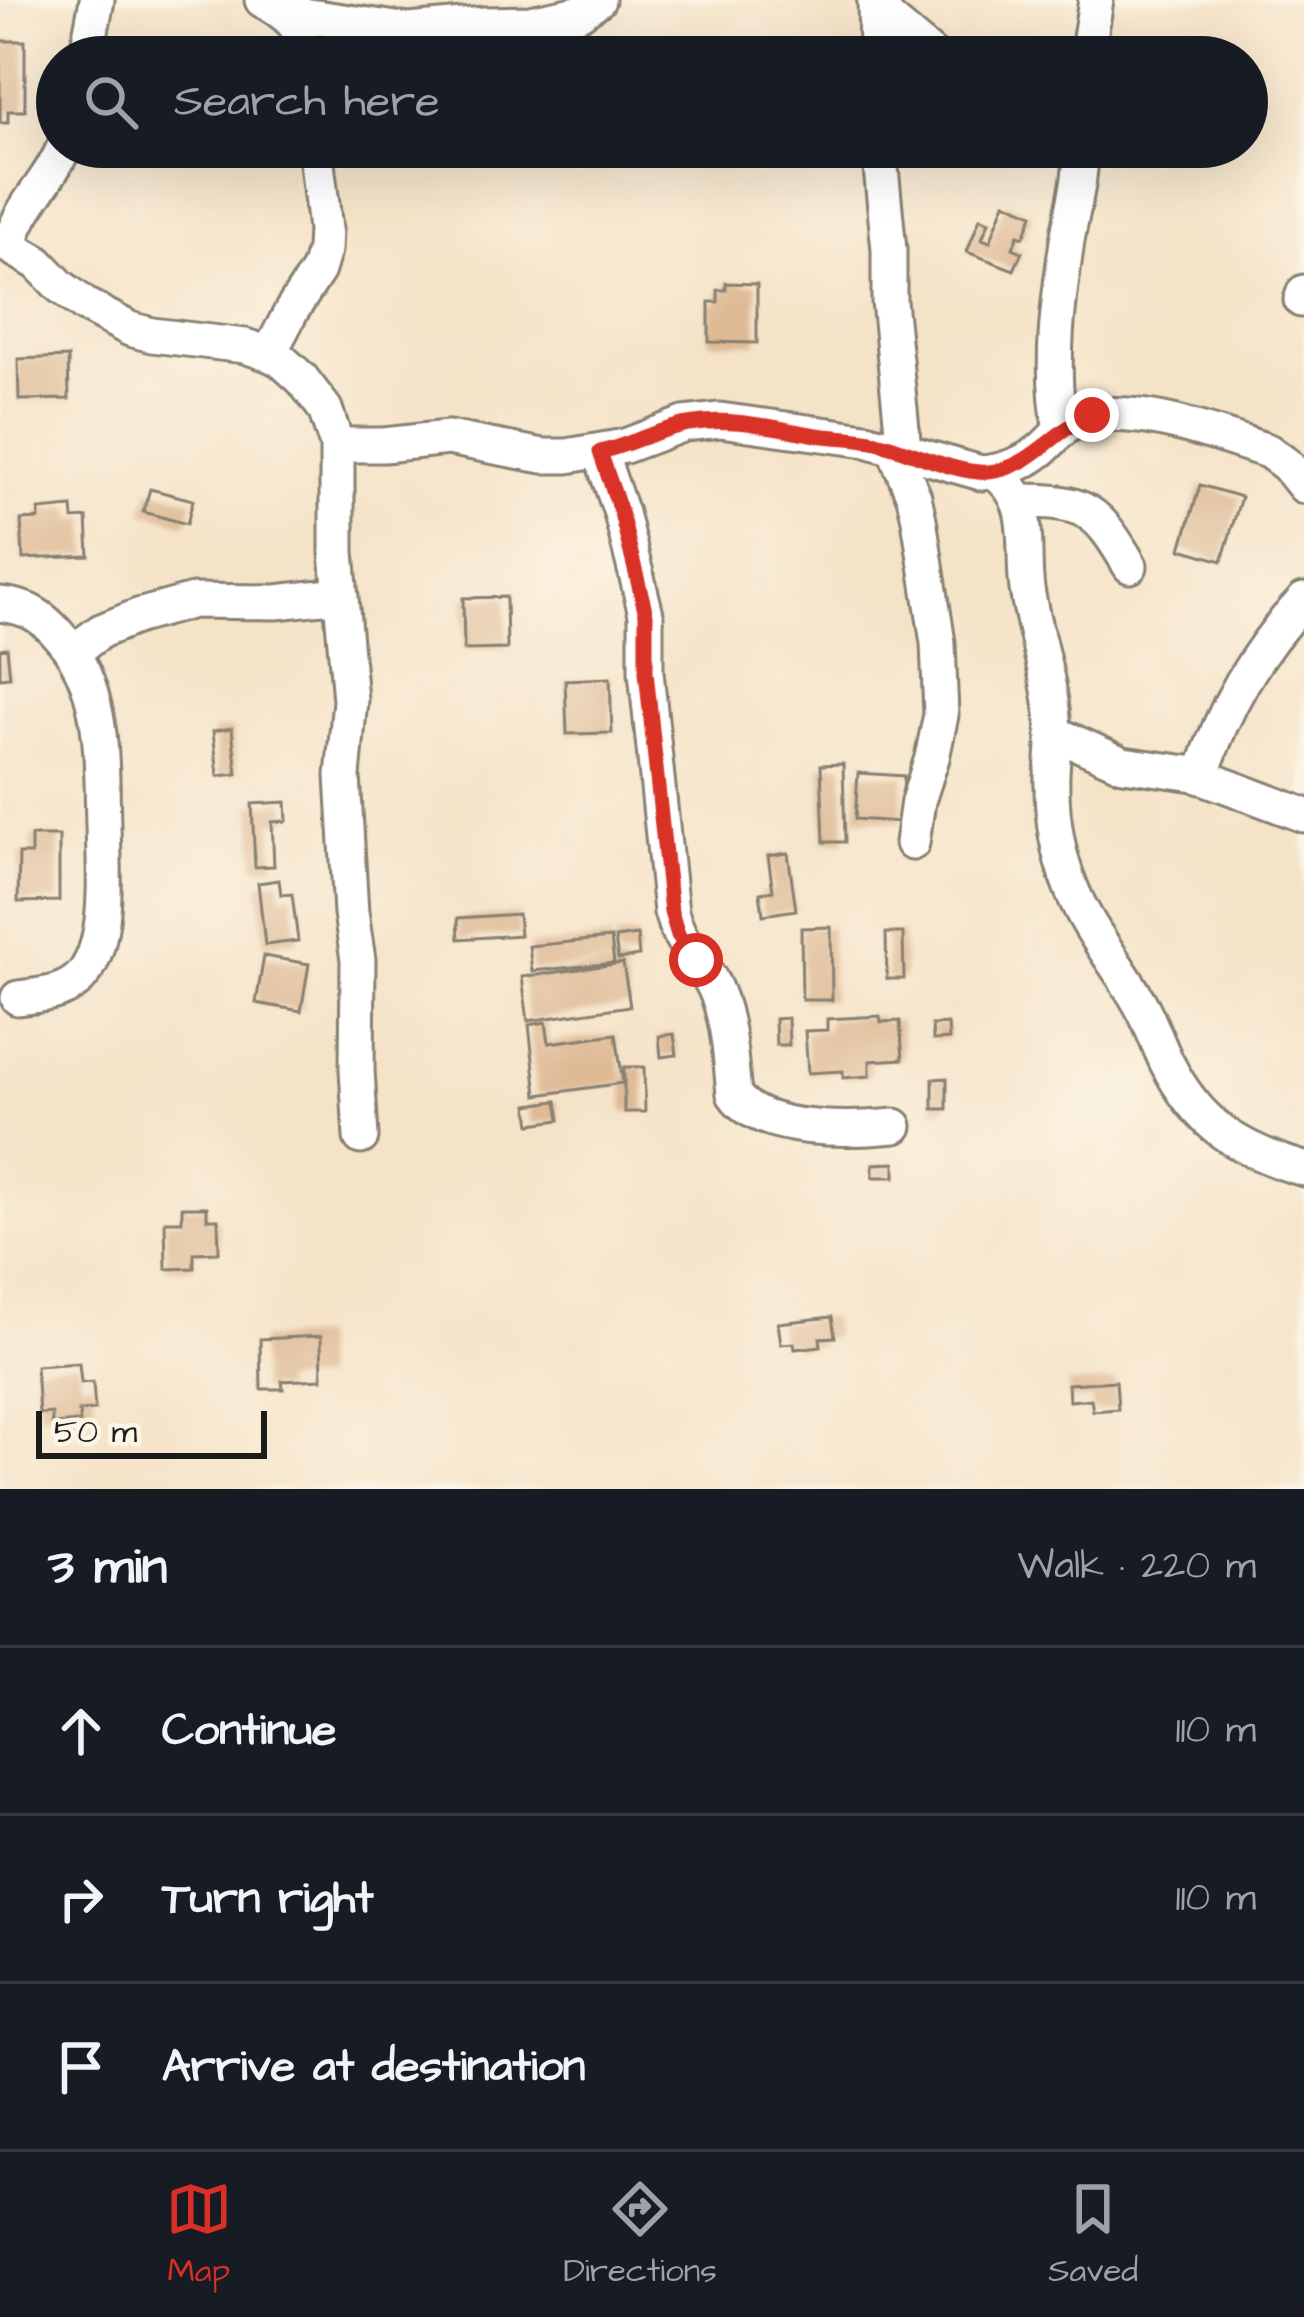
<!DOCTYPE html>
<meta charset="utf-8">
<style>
:root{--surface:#171b24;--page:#242831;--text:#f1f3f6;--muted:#9ea1a6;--line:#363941;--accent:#d93025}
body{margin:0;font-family:"Architects Daughter",sans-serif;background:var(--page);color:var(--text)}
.scale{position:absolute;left:36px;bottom:30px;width:231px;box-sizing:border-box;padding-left:12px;border:6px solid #1c1c1c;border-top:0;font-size:33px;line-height:42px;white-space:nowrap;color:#1c1c1c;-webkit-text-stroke:9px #fcf5e5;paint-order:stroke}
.stop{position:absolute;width:36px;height:36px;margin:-27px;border:9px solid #d93025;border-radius:50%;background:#fff}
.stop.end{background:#d93025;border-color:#fff;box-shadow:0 3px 12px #0008}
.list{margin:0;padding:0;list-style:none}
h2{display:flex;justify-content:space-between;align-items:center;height:156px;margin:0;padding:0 48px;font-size:51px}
h2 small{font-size:39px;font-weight:400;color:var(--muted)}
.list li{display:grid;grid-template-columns:78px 1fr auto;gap:36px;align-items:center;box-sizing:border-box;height:168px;padding:0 48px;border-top:3px solid var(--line)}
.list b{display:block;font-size:45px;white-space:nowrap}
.list em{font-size:39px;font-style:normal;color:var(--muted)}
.icon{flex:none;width:66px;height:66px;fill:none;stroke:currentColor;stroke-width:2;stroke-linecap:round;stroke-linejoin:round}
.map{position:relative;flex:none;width:1304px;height:1489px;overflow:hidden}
.search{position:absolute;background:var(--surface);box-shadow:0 12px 48px #0002;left:36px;right:36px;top:36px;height:132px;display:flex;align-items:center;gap:30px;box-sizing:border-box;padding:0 42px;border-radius:66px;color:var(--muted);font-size:45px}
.sheet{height:660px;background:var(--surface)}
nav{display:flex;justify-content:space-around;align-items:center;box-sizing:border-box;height:168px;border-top:3px solid var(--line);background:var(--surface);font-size:33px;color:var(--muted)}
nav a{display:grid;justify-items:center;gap:6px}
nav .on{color:var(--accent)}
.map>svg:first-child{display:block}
</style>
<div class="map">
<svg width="1304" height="1489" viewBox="0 0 1304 1489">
<rect width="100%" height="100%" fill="#fcf5e5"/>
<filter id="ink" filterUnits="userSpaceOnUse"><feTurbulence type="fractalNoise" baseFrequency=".00833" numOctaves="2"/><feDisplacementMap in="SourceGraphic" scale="24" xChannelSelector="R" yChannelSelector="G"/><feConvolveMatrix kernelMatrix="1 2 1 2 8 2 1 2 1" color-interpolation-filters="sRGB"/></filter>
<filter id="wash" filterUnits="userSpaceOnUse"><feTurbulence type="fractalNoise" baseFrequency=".004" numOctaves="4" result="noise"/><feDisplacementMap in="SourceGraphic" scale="48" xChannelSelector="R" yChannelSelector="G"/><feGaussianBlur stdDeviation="2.7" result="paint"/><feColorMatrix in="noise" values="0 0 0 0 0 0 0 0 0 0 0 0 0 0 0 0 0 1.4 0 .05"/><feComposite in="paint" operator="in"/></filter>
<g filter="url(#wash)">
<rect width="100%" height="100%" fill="#f5e3c8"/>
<g id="blocks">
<g fill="#deba95">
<polygon points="0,41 25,41 25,111 8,111 8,123 0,123"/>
<polygon points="1005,202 1033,214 1024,237 1018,235 1013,248 1022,252 1014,270 967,252 980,218 989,222 982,239 990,242"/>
<polygon points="726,283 757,284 757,343 709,342 709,302 718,302 718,290 726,290"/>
<polygon points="68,357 69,399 19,400 18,359"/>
<polygon points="1200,485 1241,497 1222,561 1181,549"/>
<polygon points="150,489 193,500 187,524 143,512"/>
<polygon points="72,507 73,519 87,518 89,556 23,559 21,520 39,519 39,510"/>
<polygon points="506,597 507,649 464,650 463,598"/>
<polygon points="7,648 10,677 0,678 0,649"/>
<polygon points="610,678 612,733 567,734 565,680"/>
<polygon points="232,728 237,774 218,776 213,731"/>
<polygon points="843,764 845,842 824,842 821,765"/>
<polygon points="858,773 904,776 901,822 855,819"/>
<polygon points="286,802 287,821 272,822 274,866 255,867 252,804"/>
<polygon points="31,836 59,836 59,901 18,902 19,854 31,854"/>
<polygon points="788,853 796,910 763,915 760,893 773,891 768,856"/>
<polygon points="279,880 281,895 292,894 298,941 265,945 258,883"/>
<polygon points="518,914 520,935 459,939 458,918"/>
<polygon points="831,927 832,1000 802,1000 801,928"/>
<polygon points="886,933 903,933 904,979 887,979"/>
<polygon points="637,935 639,956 618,959 615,938"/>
<polygon points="611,938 614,963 532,971 529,946"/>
<polygon points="264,956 309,964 301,1011 256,1003"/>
<polygon points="623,963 630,1006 528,1021 522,977"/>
<polygon points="880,1016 881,1022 900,1021 903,1059 870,1061 870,1076 843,1078 843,1071 808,1073 805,1031 827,1030 827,1019"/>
<polygon points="788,1018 789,1045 776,1045 775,1019"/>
<polygon points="546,1022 549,1043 616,1034 623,1083 537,1095 529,1025"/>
<polygon points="948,1024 949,1039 933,1040 932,1025"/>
<polygon points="674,1034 677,1055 661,1057 659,1036"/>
<polygon points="624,1067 644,1067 645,1112 624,1112"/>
<polygon points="947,1078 947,1109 933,1109 933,1079"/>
<polygon points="557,1101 560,1120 531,1124 528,1105"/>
<polygon points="895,1163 895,1177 873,1177 873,1164"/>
<polygon points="182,1207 207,1207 207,1219 218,1219 219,1252 194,1253 194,1268 166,1269 165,1221 182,1221"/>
<polygon points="832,1317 835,1337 820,1338 821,1346 795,1349 794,1343 781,1344 778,1323"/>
<polygon points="321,1336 322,1379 282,1381 283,1389 261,1389 260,1339"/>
<polygon points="79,1363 81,1383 93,1382 95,1410 79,1411 80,1422 52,1424 52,1413 39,1414 36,1366"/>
<polygon points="1116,1381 1118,1409 1093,1411 1091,1399 1069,1401 1068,1384"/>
</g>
</g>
</g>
<g filter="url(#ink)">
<use href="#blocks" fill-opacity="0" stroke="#888072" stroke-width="3"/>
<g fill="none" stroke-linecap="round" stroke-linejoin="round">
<g stroke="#888072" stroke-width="39">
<g id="street">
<path d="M262,0C288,14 303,27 308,57"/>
<polyline points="875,0 876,57"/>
<polyline points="875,3 891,21 934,57"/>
<polyline points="283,12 409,31 485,24 530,23 579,13 598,0"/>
<polyline points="86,57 97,0"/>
<polyline points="1087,57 1096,0"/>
<polyline points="879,147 889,250 889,301 904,449"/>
<polyline points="0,241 38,263 60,286 85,305 130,329 152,335 245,346 269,354 281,360 302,379 325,409 337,445 337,552 350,700 343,776 351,913 358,960 357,1069 361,1137"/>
<path d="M10,245C19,206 49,183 64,147"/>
<polyline points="1301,300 1304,292"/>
<polyline points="269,354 292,310 318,270 324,250 325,229 315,147"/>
<path d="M1061,430C1049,367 1058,303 1067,241C1072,210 1082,179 1081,147"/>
<path d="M337,445H384L448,438L543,456H567L625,446L684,424L720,420L866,440L981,473C1002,472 1025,463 1041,450C1051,442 1058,431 1069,425C1119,396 1215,434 1268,451L1287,465L1304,486"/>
<polyline points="893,446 914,497 919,519 938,643 941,715 932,758 918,801 912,843"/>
<path d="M600,452L621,513L646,614V672L671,912C681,947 694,951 710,979C729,1012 730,1057 734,1094C760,1134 853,1130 895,1126"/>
<path d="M994,472C1035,500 1021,547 1027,589C1035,637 1052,683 1054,732C1055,750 1051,769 1052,787C1052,818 1058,856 1070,885C1088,932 1121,967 1144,1011C1152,1027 1158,1044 1166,1061C1197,1124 1238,1150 1304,1169"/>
<path d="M1020,501C1086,501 1097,509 1130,566"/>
<path d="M0,604C29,607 44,617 62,639C106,691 101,762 103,826C104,867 110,937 85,972C69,994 42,995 18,998"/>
<polyline points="73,652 101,631 138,616 193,601 276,602 340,595"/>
<polyline points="1054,733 1123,764 1195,774 1304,815"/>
<path d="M1201,777C1223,708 1255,652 1304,600"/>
</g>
</g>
<use href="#street" stroke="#fff" stroke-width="33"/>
</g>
</g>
<g fill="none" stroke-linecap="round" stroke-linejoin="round" filter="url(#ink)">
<path stroke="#d93025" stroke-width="15" d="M696,960L678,935L671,912L646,672V614L621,513L600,452C630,445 658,429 688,424C732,416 774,428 817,435C835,438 854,437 872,441C906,448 956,475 988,472C1031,469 1054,429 1092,415"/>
</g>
</svg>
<div class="scale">50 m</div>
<div class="stop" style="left:696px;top:960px"></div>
<div class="stop end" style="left:1092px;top:415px"></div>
<div class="search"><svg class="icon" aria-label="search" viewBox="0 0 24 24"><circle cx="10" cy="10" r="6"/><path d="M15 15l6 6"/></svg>Search here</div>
</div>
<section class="sheet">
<h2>3 min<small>Walk · 220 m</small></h2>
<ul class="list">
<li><svg class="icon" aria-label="ahead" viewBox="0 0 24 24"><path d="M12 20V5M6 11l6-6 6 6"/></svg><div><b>Continue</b></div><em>110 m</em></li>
<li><svg class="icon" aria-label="right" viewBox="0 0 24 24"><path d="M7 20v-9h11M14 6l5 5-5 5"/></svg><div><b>Turn right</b></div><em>110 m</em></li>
<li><svg class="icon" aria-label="arrive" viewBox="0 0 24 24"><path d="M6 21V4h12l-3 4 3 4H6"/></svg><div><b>Arrive at destination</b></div></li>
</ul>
</section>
<nav>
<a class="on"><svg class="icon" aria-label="map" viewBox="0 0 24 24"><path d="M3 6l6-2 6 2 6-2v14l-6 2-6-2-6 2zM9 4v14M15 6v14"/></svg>Map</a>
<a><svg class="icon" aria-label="directions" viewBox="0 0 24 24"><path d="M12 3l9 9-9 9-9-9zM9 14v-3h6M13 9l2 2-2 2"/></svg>Directions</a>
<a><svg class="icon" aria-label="saved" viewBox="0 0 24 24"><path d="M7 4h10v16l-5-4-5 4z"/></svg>Saved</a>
</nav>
